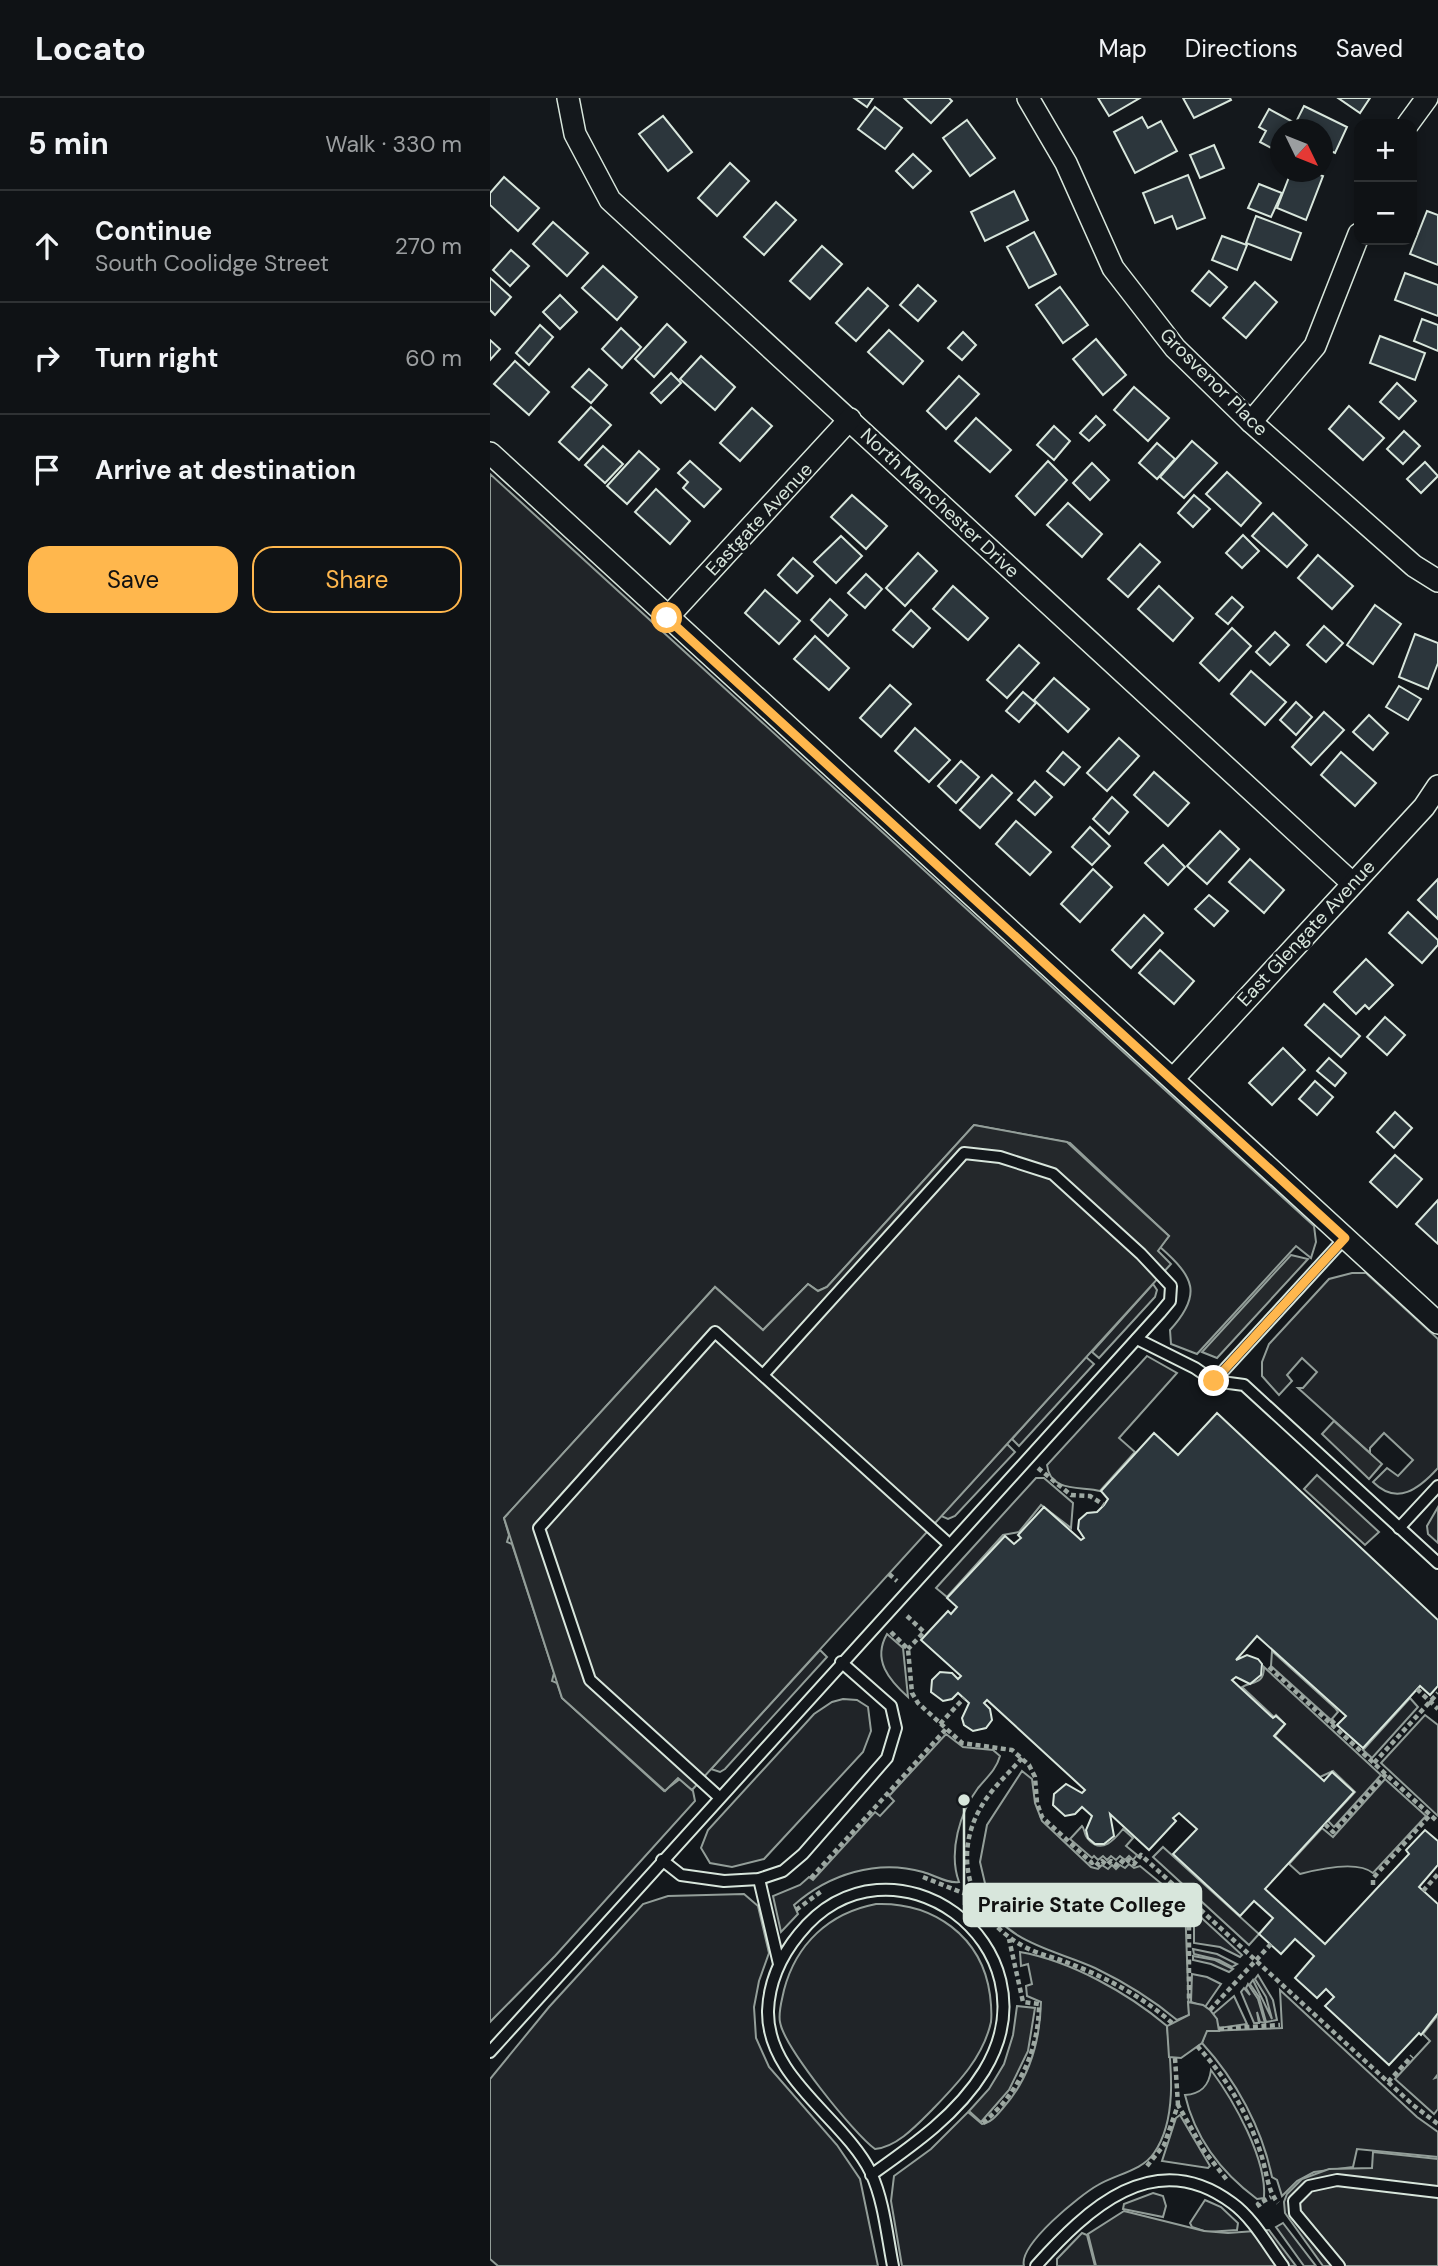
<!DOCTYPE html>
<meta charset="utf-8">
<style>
:root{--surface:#0f1215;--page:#181b1e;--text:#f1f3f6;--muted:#9b9ea0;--line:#2f3234;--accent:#ffb74d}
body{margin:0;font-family:"DM Sans",sans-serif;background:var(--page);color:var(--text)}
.controls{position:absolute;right:21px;top:21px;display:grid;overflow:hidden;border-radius:14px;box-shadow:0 4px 10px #0003}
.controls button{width:63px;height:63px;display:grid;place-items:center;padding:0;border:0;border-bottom:2px solid var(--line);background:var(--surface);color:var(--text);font:35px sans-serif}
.compass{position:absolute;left:780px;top:21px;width:63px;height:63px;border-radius:50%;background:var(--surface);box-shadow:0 4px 10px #0003;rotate:133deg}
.stop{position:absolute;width:21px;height:21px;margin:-16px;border:5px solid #ffb74d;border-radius:50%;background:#fff}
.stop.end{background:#ffb74d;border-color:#fff;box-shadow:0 2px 7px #0008}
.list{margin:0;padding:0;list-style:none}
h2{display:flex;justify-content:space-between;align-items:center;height:91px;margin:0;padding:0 28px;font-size:30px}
h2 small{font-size:23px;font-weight:400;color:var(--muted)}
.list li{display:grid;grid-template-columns:46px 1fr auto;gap:21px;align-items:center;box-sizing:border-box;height:112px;padding:0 28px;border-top:2px solid var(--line)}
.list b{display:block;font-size:26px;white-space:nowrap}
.list p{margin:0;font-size:23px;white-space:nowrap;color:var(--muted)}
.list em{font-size:23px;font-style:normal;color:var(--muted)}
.actions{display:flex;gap:14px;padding:21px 28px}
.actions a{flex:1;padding:16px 0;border:2px solid var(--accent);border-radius:21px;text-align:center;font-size:24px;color:var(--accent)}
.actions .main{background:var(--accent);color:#111}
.icon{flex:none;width:38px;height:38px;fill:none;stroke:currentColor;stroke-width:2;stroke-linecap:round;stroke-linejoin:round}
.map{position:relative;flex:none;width:948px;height:2168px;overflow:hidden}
header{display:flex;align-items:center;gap:42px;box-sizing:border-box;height:98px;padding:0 35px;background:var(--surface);border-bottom:2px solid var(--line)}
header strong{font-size:33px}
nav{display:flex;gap:38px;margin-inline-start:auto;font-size:24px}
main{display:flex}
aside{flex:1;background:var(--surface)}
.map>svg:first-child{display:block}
</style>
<header>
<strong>Locato</strong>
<nav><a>Map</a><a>Directions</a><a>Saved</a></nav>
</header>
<main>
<aside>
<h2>5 min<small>Walk · 330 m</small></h2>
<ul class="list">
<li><svg class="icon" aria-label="ahead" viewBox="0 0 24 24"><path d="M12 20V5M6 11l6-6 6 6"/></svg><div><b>Continue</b><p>South Coolidge Street</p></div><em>270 m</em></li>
<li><svg class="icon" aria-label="right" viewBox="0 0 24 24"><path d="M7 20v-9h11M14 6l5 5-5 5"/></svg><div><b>Turn right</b></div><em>60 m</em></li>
<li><svg class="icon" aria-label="arrive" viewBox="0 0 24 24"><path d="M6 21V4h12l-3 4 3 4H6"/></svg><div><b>Arrive at destination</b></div></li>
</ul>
<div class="actions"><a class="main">Save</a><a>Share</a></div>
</aside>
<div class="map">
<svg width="948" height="2168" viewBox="0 0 948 2168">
<rect width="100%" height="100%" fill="#14181c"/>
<g fill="#202428" stroke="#939e99" stroke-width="2">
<path d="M0,376L824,1128L826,1144L821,1160L806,1148L707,1256L681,1246L680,1232C713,1196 704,1179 670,1149L679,1138L580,1045L484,1027L337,1189L328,1193L318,1186L273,1232L225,1189L14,1420L19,1437L17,1444L22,1446L64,1575L62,1583L67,1585L72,1600L174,1693L190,1681L203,1693L205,1703L65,1858L0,1924Z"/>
<path d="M862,1175H876L948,1241V1370C929,1391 907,1408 883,1384L897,1370L908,1378L923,1362L894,1335L880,1350V1355L808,1290H813L827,1274L812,1260L797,1277L802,1283L789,1297L772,1278V1264L779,1246L839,1181Z"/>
<polygon points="663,1186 667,1192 665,1199 609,1260 602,1254"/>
<path d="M657,1258L687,1275L629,1340L645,1354L610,1393C592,1388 560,1395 557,1367Z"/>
<polygon points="596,1259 604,1266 529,1348 522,1341"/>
<polygon points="517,1346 525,1354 465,1418 458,1421 451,1418"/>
<polygon points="546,1380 554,1380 583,1405 581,1430 551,1407 529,1434 513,1437 457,1499 446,1490"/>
<polygon points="948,1409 948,1445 938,1436 937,1428"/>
<path d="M397,1536L413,1550L418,1599C399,1582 382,1562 397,1536Z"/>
<polygon points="330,1552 337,1559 235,1671 230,1674 221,1671"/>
<polygon points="782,1553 845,1610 848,1614 841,1622 781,1568"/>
<path d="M774,1569L891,1677L844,1729L838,1723L865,1694L843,1673L830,1679L785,1638L795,1626L786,1617L784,1619L752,1589C762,1583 774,1587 774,1569Z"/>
<polygon points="920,1600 928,1609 882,1660 873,1652"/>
<polygon points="353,1601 367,1602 378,1609 381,1633 373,1654 274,1761 242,1769 220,1765 211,1750 218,1732 324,1616 342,1604"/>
<polygon points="935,1617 948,1627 948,1718 891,1665"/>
<path d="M456,1636L473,1649L503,1652L510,1658C506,1672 497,1679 488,1690C470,1714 458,1754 469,1784C458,1786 444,1777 433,1774C387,1761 339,1776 304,1807L308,1816L291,1834L283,1798L310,1787L319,1779L323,1782L385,1714L390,1718L404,1703L399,1698Z"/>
<path d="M532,1673L542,1681L545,1705L552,1723L601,1769L608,1771L612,1767L618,1771L622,1767L626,1771L630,1767L635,1770L639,1766L644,1770L650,1768L695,1805L699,1917L687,1922C662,1901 634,1884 605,1870C563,1851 516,1846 494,1800L498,1798L490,1764L497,1727Z"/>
<path d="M895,1681L936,1718L883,1775C867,1762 829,1771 810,1776L799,1766L832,1730L843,1739Z"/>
<path d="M592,1728C595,1731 594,1738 599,1742C612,1756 625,1741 633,1731L643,1740L636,1748L647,1757L643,1762L639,1758L635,1762L630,1758L626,1762L621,1758L617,1762L613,1758L608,1762L604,1758L602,1760L580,1741Z"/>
<polygon points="673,1749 769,1836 759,1847 663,1759"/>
<polygon points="254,1796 268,1808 279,1855 269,1883 264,1909 266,1940 279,1969 347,2047 370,2081 388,2168 8,2168 0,2161 0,1981 59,1909 153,1806 178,1798"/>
<path d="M386,1806C443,1804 492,1838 500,1897C501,1905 502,1915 501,1924C493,1960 467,1986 442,2012C427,2027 407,2049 385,2051C364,2036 294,1949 290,1924C288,1914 292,1902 294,1892C306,1846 339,1815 386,1806Z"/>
<polygon points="704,1813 752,1857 750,1859 730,1849 704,1845"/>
<polygon points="703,1851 727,1856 747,1866 742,1869 729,1862 704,1856"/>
<path d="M530,1854C581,1863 638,1895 677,1928C681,1967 688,2021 664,2055C652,2073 626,2076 608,2087C590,2097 528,2147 534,2168H412L401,2103L404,2078L441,2051L478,2014L492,2026C501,2025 507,2017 513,2010C540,1980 550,1943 551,1904L537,1898L536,1888L542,1886L538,1866L531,1868Z"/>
<polygon points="703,1858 725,1862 743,1871 739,1874 721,1866 703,1862"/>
<polygon points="702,1876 717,1879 731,1886 715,1909 701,1904"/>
<polygon points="768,1877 783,1902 787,1922 776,1924 769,1899 760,1886 763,1882 782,1921 776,1899 765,1881"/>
<polygon points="758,1886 768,1901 775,1925 770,1924 767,1914 769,1925 764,1925 751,1894 754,1890 760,1897 756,1890"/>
<path d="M790,1892L927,2019L948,2034V2059L867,2051L863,2069L824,2074L807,2083L792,2098L787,2082L782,2079C772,2030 746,1982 712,1945L716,1933L792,1930Z"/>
<polygon points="744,1898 757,1926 729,1930 723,1916"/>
<polygon points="948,1917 948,1976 945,1980 948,1979 948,2011 944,2016 905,1981 940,1943 933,1936"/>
<path d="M721,1972C744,2003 777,2061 774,2100L767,2101C732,2075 705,2040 695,1997C711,1996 719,1988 721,1972Z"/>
<polygon points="690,2017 720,2068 718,2070 672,2063 686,2020"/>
<polygon points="663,2095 673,2098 676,2108 673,2119 633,2111 634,2106"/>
<polygon points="715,2102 731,2109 748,2125 747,2132 717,2134 702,2129 700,2125"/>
<polygon points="793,2125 826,2168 814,2168 786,2129"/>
<polygon points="592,2135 597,2137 605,2168 567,2168 567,2161"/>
</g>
<g fill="#24282b" stroke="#939e99" stroke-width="2">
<polygon points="484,1027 577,1044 679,1138 668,1153 681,1166 202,1692 188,1680 175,1693 72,1600 14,1420 225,1189 273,1232 318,1186 328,1193 337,1189"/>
<polygon points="801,1157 818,1161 727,1260 712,1254"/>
<polygon points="844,1323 892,1366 879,1381 832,1336"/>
<polygon points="827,1377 889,1434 875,1447 814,1391"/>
<polygon points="698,1904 713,1907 720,1912 727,1921 729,1933 717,1933 712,1945 691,1960 679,1959 677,1928 699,1917"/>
<polygon points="527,1908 545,1910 538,1953 519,1992 491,2024 479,2013 499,1991 514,1966 523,1937"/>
<polygon points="883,2054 948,2061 948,2168 833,2168 795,2115 794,2104 797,2096 812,2081 839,2071 882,2070"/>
<polygon points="634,2113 714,2133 738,2135 779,2132 806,2168 606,2168 598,2136"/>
</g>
<g fill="#2c363c" stroke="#d8e6dc" stroke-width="2">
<polygon points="364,0 383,0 377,9"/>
<polygon points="414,0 459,0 462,3 441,25"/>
<polygon points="608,0 650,0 619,18"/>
<polygon points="693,0 740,0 741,2 704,20"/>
<polygon points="848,0 880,0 870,15"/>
<polygon points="814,8 857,29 845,55 832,49 832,32 802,32"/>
<polygon points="385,9 412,30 395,51 368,31"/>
<polygon points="779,11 803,24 799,32 790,32 790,47 787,53 770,44 776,33 769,29"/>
<polygon points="173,18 202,54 178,73 149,36"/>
<polygon points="652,19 658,30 671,23 687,53 645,75 624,34"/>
<polygon points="477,22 505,60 480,78 453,40"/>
<polygon points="724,47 734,70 710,80 700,57"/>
<polygon points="423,56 441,73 423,90 406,73"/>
<polygon points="240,65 259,83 227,118 208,100"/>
<polygon points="801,74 821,74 833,78 816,122 787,110"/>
<polygon points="698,77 715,120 687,131 682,118 665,125 653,95"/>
<polygon points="14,79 49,110 28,133 0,107 0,95"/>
<polygon points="769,86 792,95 781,119 758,110"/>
<polygon points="524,93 538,122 495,143 481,114"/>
<polygon points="286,104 306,122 274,157 254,139"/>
<polygon points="937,113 948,117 948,167 920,156"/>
<polygon points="766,118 811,135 801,162 756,145"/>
<polygon points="63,124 98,155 77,178 43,146"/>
<polygon points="544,134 566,176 539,190 517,149"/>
<polygon points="732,138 757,147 747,172 722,162"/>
<polygon points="332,148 352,166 320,201 300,183"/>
<polygon points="21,152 39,168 20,188 3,172"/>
<polygon points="113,168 147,199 127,222 92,190"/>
<polygon points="719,173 737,189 720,208 702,193"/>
<polygon points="915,175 948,187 948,218 905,202"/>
<polygon points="0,180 21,199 5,217 0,212"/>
<polygon points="765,184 787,204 756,240 733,220"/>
<polygon points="428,187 446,203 428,223 410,207"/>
<polygon points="570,189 598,227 573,245 546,207"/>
<polygon points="378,190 398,208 366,243 346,225"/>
<polygon points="70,197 87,214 70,231 53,214"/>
<polygon points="932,221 948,227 948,253 924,243"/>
<polygon points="177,226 196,244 164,279 145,261"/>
<polygon points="50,227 63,239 39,267 26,255"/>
<polygon points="131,230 151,249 132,270 112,251"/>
<polygon points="399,232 433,263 413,286 378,254"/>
<polygon points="473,234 486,247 472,262 458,250"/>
<polygon points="890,238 935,255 925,282 880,265"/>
<polygon points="606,241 636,277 613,297 583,261"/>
<polygon points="0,242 10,251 0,262"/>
<polygon points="211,258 245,289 225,312 190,281"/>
<polygon points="25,263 59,294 39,317 4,286"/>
<polygon points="99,271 117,287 101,305 82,289"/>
<polygon points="181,275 191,285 171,305 161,295"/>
<polygon points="469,278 489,296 456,331 437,313"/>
<polygon points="907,285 926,303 909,321 890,304"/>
<polygon points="644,289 679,320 658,343 624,312"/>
<polygon points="859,308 894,340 873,362 839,331"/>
<polygon points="101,309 121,327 89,362 69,344"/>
<polygon points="262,310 282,328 250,363 230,345"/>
<polygon points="606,318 615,327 599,343 590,335"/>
<polygon points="486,320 521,352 500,374 465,343"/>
<polygon points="564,328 580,343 564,362 547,347"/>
<polygon points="914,333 930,348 913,366 897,351"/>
<polygon points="702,343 727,365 694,400 670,379"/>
<polygon points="667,345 685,361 667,381 649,365"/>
<polygon points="113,348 133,366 115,385 95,367"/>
<polygon points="149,353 169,371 137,406 117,388"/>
<polygon points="200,363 231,391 214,409 193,390 198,384 188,375"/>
<polygon points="558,363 577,382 545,417 526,398"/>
<polygon points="935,364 948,378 931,395 917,381"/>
<polygon points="602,365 619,382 600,402 583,385"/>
<polygon points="737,374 771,405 751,428 716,396"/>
<polygon points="166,391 200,423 180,446 145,414"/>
<polygon points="362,397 397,428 376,451 341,419"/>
<polygon points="704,397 720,411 703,429 688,415"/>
<polygon points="578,405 612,436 592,459 557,427"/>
<polygon points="783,415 817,447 797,469 762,438"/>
<polygon points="753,437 769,453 752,470 736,455"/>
<polygon points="351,438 372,458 346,485 324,464"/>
<polygon points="650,446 670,464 638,499 618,481"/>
<polygon points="428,455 447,473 415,508 396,490"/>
<polygon points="828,457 863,488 842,511 808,480"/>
<polygon points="303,460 323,478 307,495 288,477"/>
<polygon points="376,476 392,491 375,510 358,495"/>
<polygon points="463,488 498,520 478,542 443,511"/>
<polygon points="669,488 703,520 683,543 648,511"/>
<polygon points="275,492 310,523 289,546 255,515"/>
<polygon points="742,499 753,509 738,526 726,516"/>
<polygon points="340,501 357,517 338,538 321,522"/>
<polygon points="885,507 911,526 883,566 857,547"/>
<polygon points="421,512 440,530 423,549 403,532"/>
<polygon points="834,528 853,545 836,564 817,547"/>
<polygon points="742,530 761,548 729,583 710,565"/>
<polygon points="785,534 799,547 780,567 766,554"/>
<polygon points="925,536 948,545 948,565 938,591 909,579"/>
<polygon points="325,538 359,570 339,592 304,561"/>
<polygon points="529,547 549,565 517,600 497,582"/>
<polygon points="761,573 796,604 775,627 741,596"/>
<polygon points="564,580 599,611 578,634 544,602"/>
<polygon points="400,587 421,606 391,639 370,620"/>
<polygon points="909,588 931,601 918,622 896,609"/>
<polygon points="533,594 546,605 529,624 516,613"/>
<polygon points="806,604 822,619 806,637 790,622"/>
<polygon points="834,614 854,632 821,667 802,649"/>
<polygon points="879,617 898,635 883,652 863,634"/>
<polygon points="425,630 460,662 439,684 405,653"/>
<polygon points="629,640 649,658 617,693 597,675"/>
<polygon points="573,654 590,669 574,687 557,673"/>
<polygon points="851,654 886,685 865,708 831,677"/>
<polygon points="471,663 489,679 466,705 448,688"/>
<polygon points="664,674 699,705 678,728 644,697"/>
<polygon points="502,677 522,695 490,730 470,712"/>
<polygon points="545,683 562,699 545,717 528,702"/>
<polygon points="622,699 638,714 619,736 603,721"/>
<polygon points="526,723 561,754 540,777 506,746"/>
<polygon points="600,729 620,748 602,767 582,749"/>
<polygon points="730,733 749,751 717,786 697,768"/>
<polygon points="673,747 695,769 678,787 655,765"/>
<polygon points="760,761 794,792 774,815 739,784"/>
<polygon points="603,771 622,789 590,824 571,806"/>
<polygon points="948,781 948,821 928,802"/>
<polygon points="719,797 738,813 724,828 705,811"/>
<polygon points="918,814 948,842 948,847 932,865 899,835"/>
<polygon points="654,817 673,835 641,870 622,852"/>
<polygon points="670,852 704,883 684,906 649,875"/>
<polygon points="876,861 903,887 879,911 875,907 866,916 844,894"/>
<polygon points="834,906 870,938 851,959 815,927"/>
<polygon points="895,919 915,937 897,957 877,939"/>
<polygon points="793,950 815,972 782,1007 759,985"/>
<polygon points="839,960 856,975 845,988 827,973"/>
<polygon points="825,983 843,999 827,1017 809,1001"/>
<polygon points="905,1014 922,1030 904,1050 887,1034"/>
<polygon points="905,1057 932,1081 907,1109 880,1084"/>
<polygon points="948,1102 948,1146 926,1126"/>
<polygon points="727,1315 948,1522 948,1588 940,1597 930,1588 873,1650 847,1627 856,1618 767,1538 746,1562 757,1557 768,1561 772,1566 771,1577 760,1586 746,1579 742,1582 783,1620 786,1618 795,1626 784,1638 834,1683 842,1674 864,1694 775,1791 835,1846 919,1756 916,1752 935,1732 948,1743 948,1767 929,1789 948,1806 948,1915 931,1937 929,1935 899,1967 835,1908 844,1899 836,1891 827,1900 805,1880 824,1858 805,1841 791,1856 769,1836 783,1820 764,1803 750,1818 683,1756 707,1731 689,1715 683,1720 686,1723 659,1752 620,1716 624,1738 614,1746 605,1746 598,1740 596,1732 602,1718 592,1709 585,1716 575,1718 563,1707 564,1696 576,1686 592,1695 595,1692 497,1602 494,1605 500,1611 502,1622 496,1630 483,1633 474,1627 472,1620 479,1605 468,1595 462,1601 453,1603 441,1594 442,1582 450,1574 462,1575 468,1581 471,1578 431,1542 458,1513 461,1516 467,1509 457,1500 515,1438 524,1446 531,1440 528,1437 554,1409 591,1442 594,1440 588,1431 589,1422 597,1415 607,1414 614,1407 618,1401 611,1393 664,1335 688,1357"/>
</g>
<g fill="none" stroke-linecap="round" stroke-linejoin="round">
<g stroke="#d8e6dc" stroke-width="14">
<g id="service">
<polyline points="647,1241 705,1270 724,1283 754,1287 948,1465"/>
<polyline points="724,1283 855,1140"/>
<polyline points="909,1430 948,1388"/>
<polyline points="229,1699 100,1582 49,1430 225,1234 459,1446"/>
<polyline points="172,1762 191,1777 234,1783 269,1781 293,1773 313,1756 397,1660 406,1630 401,1608 351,1564"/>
<polyline points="269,1781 289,1866"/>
<polyline points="0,1954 670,1215 680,1203 681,1188 651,1156 563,1076 510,1059 474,1055 273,1277"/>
<path d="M381,2077C422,2048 467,2017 494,1973C571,1847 400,1723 309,1836C291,1858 279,1884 278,1913C277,1981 354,2020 381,2075C394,2103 397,2138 403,2168"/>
<path d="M546,2168C597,2111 664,2047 742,2105C763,2120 778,2148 793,2168"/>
<polyline points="849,2168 805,2115 804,2103 819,2088 847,2082 948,2094"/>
</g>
</g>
<g stroke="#d8e6dc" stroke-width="24">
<g id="minor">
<polyline points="78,0 85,36 120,102 861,784"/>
<polyline points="538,0 576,65 623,170 685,250 761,324 924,468 948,483"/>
<polyline points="918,26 937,0"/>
<polyline points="761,324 825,248 869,136"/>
<polyline points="0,355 948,1225"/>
<polyline points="177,520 360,321"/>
<polyline points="683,981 934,709 948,688"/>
</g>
</g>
<g stroke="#9da8a2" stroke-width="4.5" stroke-dasharray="5 3.5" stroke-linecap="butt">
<polyline points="548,1370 581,1397 600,1398 614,1407"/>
<polyline points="399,1476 407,1483"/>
<polyline points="417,1518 434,1534 418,1551"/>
<polyline points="401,1534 418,1551 422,1595 428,1605 472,1645 522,1652 539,1667 545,1679 547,1705 552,1719 602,1765 604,1763 609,1767 612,1763 617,1767 621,1763 626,1767 630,1762 635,1766 639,1762 644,1766 651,1757 923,2007 948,2026"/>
<polyline points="779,1569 948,1724"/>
<polyline points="927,1591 948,1611"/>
<polyline points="450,1626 474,1600"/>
<polyline points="841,1626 847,1620"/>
<path d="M532,1660C518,1676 501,1691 491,1709C460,1762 483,1822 535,1849C548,1856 563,1859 576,1864C613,1878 652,1898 682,1925"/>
<polyline points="884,1665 948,1595"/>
<polyline points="835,1726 843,1734 896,1676"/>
<polyline points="433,1779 483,1799"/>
<polyline points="321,1780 456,1631"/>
<polyline points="883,1787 883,1780 940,1717"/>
<polyline points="933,1793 948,1776"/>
<polyline points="699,1802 699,1904"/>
<polyline points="306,1812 333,1792"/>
<polyline points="720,1912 781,1846"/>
<polyline points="729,1931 790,1927"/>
<path d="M707,1948C736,1979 758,2015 771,2056C777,2074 777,2092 788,2105"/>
<polyline points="685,1960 688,2007"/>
<polyline points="898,1984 922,1958"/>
<path d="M493,2025C529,1995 549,1952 549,1906L533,1904L519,1841"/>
<polyline points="657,2068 674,2047 688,2007 715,2054 737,2082"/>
<polyline points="770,2109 768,2106 781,2099"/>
</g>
<use href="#service" stroke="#14181c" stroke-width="10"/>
<use href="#minor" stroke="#14181c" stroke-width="21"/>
</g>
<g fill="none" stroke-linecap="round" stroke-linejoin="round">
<polyline stroke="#ffb74d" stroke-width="9" points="177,520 855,1140 724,1283"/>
</g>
<g text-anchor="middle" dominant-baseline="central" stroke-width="5" stroke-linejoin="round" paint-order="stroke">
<g font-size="19" fill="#d8e6dc" stroke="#14181c">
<text transform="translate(724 284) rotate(45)">Grosvenor Place</text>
<text transform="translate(450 405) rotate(43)">North Manchester Drive</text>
<text transform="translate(269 421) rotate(-47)">Eastgate Avenue</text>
<text transform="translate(816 835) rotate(-47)">East Glengate Avenue</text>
</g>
</g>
<path fill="none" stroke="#d8e6dc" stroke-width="2.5" d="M474 1702L474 1807"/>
<circle fill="#d8e6dc" stroke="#14181c" stroke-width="2.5" cx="474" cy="1702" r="7"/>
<rect fill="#d8e6dc" stroke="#d8e6dc" stroke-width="2.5" x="474" y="1786" width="237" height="42" rx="7"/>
<g font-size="21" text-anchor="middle" font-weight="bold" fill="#111">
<text x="592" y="1814">Prairie State College</text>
</g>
</svg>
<div class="controls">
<button>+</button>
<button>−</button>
</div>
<svg class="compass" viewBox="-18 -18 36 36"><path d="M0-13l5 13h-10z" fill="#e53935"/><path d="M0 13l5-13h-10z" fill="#9b9ea0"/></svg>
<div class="stop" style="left:177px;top:520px"></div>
<div class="stop end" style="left:724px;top:1283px"></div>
</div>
</main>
